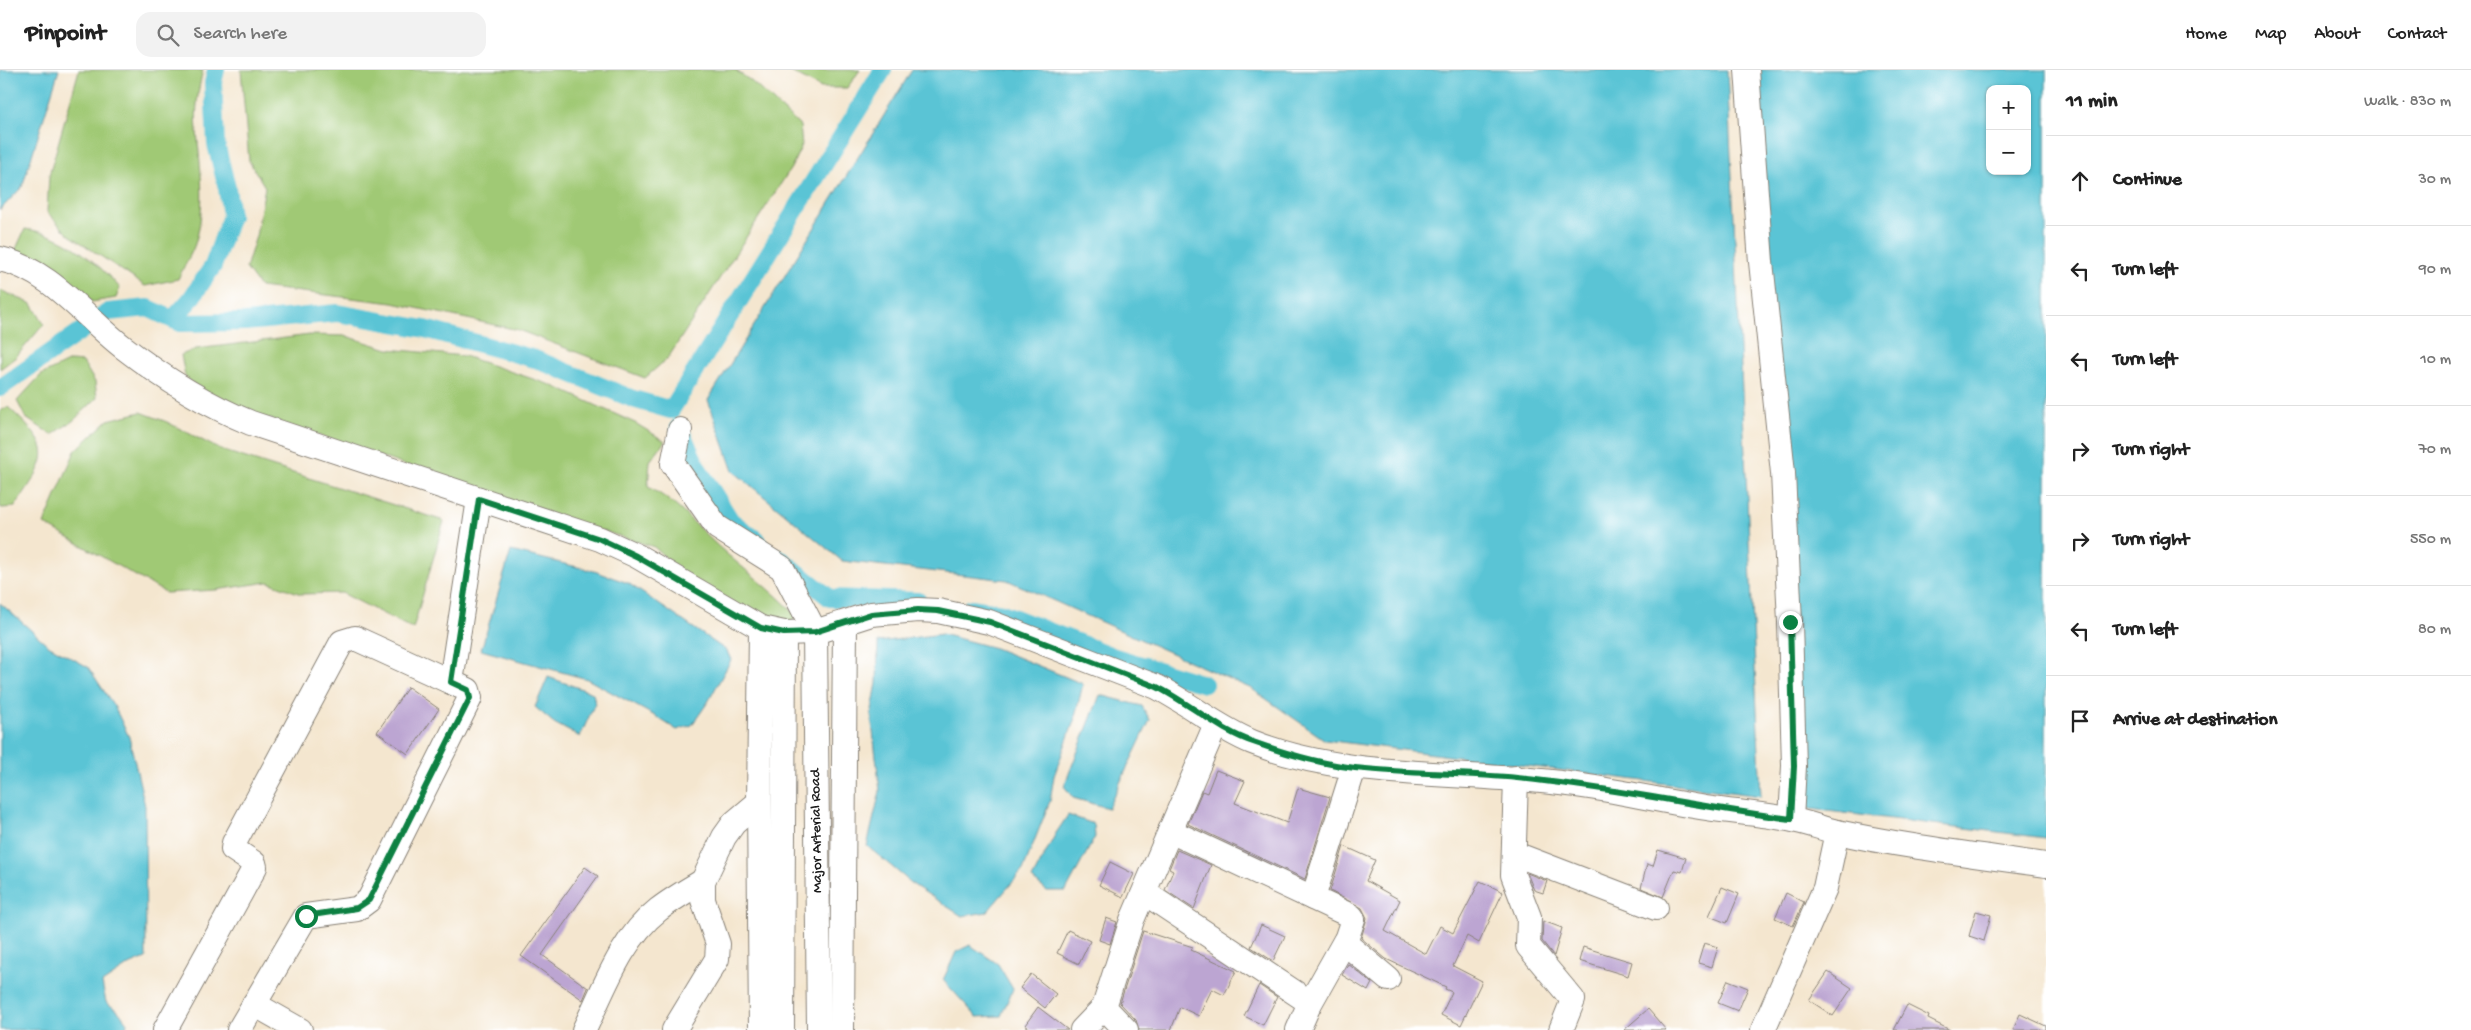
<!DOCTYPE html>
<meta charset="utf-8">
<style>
:root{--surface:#fff;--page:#f2f2f2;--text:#222;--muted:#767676;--line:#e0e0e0}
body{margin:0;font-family:"Gochi Hand",sans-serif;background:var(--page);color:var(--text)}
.controls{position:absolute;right:15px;top:15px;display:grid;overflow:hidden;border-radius:10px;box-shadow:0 1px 4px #0004}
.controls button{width:45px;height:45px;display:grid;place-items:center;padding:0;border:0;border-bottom:1px solid var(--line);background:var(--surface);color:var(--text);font:25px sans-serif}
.stop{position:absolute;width:15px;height:15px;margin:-11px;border:4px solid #0b8043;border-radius:50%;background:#fff}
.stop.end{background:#0b8043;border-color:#fff;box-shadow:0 1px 5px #0008}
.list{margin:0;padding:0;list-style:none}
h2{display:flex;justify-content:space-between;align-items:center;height:65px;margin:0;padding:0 20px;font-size:21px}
h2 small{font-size:16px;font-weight:400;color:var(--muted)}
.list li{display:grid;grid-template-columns:32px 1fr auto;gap:15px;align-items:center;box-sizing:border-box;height:90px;padding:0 20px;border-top:1px solid var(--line)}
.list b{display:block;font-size:19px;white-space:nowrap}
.list em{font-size:16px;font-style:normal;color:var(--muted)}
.icon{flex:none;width:28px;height:28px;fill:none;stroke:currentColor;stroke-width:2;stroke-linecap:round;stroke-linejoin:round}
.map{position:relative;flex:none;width:2046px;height:960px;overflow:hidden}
header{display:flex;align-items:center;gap:30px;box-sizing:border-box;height:70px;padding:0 25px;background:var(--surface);border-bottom:1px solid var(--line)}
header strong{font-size:24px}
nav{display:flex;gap:28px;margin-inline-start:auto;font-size:18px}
.search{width:350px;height:45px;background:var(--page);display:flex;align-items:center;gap:12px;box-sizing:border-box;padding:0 18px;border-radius:15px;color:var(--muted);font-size:19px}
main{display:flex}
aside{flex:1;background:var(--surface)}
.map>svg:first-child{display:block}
</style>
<header>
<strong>Pinpoint</strong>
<div class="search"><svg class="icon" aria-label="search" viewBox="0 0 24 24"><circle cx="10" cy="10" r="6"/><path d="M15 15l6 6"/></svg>Search here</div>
<nav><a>Home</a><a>Map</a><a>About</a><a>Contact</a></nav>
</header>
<main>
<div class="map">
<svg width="2046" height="960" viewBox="0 0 2046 960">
<rect width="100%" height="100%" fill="#fff"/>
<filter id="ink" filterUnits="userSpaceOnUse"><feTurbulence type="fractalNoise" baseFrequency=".02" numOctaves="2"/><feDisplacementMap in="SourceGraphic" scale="10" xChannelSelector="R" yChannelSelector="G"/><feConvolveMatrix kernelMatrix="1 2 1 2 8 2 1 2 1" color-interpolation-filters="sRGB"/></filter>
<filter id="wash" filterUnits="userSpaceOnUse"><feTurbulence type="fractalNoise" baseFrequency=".0096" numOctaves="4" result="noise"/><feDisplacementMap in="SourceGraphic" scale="20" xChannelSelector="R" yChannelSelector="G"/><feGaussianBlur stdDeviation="1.12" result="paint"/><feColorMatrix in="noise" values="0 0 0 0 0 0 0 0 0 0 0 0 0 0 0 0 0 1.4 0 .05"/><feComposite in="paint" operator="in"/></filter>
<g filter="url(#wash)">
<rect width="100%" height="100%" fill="#f4e6cf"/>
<g fill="#a0c974" stroke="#5e7248">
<path d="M79,0H203C198,20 195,40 197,61C200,97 206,131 197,167C194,181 184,196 178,209L145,216L68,164L47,142L49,106Z"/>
<polygon points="241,0 735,0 751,11 800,56 802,75 791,98 668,288 645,308 518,260 393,233 260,217 246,198 256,166 265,117 249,91"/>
<polygon points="787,0 860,0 847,18 821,18"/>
<path d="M25,159C64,164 95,190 120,218L116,228L92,232L15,181Z"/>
<polygon points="0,220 32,234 44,254 16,287 0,299"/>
<path d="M310,265L346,266L388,279L464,286L551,315L635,353L665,371L650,391L648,417C675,430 696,456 718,476C744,500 772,519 796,545L793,555L749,544L687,507L654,477L527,437L209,328L185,306L181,285L196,279Z"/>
<polygon points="70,291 83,292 95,312 97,328 74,350 52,365 26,348 17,331 41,305"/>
<path d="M8,337C57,382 49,385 15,437L2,438L0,437V341Z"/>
<polygon points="141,342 167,352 221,380 444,451 413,559 342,523 301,524 268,512 216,520 166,523 44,454 75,381 108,350"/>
</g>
<g fill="#5ac4d5" stroke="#3b7078" fill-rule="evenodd">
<polygon points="0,0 59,0 22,117 0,140"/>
<polygon points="912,0 1727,0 1761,726 1325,670 1252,619 1007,510 842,491 733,401 708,330"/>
<path d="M1756,0H2046V768L1803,738ZM1990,19H2027V101H1990Z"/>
<polygon points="511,481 594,501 628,513 727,581 731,590 708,632 692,655 677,660 655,646 587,609 481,580"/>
<polygon points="0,533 48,575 88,597 114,636 129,667 145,736 146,888 129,895 102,913 106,932 119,942 127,953 125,960 0,960"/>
<polygon points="942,564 995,578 1083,614 1074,651 1054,706 1050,731 1023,800 987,842 962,846 915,816 867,776 880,721 871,645 877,613 878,572"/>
<polygon points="548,607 593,623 595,633 580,667 554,653 535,637"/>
<polygon points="1100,625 1142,636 1150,650 1108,738 1073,728 1064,716"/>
<polygon points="1068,745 1094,754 1095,767 1066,821 1047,821 1032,809 1056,763"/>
<polygon points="970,875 998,894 1013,919 1001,946 977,947 943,910 956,882"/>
</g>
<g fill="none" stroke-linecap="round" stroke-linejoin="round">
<g stroke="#5ac4d5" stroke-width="18">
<polyline points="173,249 190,230 213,196 231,146 227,118 216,74 213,13 216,0"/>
<polyline points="0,318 108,242 148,238 180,253 245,252 337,243 425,259 535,289 633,329 671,340 883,0"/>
<polyline points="679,357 697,397 731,451 758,471"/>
<polyline points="778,487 830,528 918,531"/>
<polyline points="971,538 1002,543 1112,586 1204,614"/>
</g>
</g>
<g id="blocks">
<g fill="#bca5d2">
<polygon points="408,617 439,639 408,684 377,662"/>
<polygon points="1216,700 1245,711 1235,733 1287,753 1298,718 1330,727 1305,809 1188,754 1202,721 1207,723"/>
<polygon points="1344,776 1375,790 1366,811 1400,830 1385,861 1426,884 1440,856 1453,863 1480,811 1503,822 1479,873 1467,866 1453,896 1482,911 1461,955 1441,945 1452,922 1445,919 1446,917 1386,889 1361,868 1367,848 1362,838 1330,821"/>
<polygon points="1177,780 1211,795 1194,839 1165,820 1173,801 1169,799"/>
<polygon points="1658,780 1686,788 1682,802 1674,800 1663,827 1641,818 1647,794 1653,796"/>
<polygon points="1110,792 1134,804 1123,827 1099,815"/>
<polygon points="585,797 598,806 542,885 588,918 583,930 521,886"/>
<polygon points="1527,803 1547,811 1543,823 1534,820"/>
<polygon points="1722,817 1739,824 1727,853 1709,846"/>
<polygon points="1786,823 1804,832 1793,856 1775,848"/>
<polygon points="1976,841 1991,845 1984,871 1969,866"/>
<polygon points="1106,848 1117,852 1110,874 1099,870"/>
<polygon points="1543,851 1562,858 1554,886 1542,871"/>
<polygon points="1261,855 1285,866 1273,891 1251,877"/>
<polygon points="1068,860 1090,871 1079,894 1057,883"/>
<polygon points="1143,861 1193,877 1191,880 1236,901 1224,925 1212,919 1199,946 1180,937 1171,960 1139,960 1136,950 1120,933"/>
<polygon points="1704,873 1718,877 1712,897 1698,893"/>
<polygon points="1583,877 1632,892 1628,906 1579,891"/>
<polygon points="1348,894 1372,913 1368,921 1342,905"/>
<polygon points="1828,902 1852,918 1833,946 1809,930"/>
<polygon points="1031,904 1056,924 1045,938 1020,918"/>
<polygon points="1728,910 1748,918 1738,941 1718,933"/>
<polygon points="1259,915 1277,927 1263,955 1244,946"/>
<polygon points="1907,935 1929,946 1928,949 1950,960 1894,960"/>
<polygon points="1038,937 1068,960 1032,960 1025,955"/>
<polygon points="1648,939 1666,960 1624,960"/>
<polygon points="2020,944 2046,956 2046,960 2013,960"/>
</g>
</g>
</g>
<g filter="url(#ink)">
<use href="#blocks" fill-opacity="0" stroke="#888176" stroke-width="1"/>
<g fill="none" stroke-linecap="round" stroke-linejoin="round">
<g stroke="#888176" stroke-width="26">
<g id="minor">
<polyline points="1747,0 1761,192 1783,403 1790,552 1794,696 1791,749"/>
<path d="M0,189C51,200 84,247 123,277C163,308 204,334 251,353L600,469L637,486L761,558L784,563L815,562L871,544L918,540L938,541L989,552L1157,617C1190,634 1218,658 1252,672C1353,713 1481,699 1589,717C1628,723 1667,732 1706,738C1733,742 1761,744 1788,749C1805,752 1821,758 1837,762C1906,777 1976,785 2046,795"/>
<polyline points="680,360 673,394 717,457 782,498 815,562 819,960"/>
<polyline points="761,558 759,732 761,960"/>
<polyline points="1516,708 1513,805 1529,847 1528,876 1573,930 1561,960"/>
<polyline points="1170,761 1351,846 1353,849 1345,873 1388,909"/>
<polyline points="1515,784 1656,838"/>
<polyline points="1145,823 1303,928 1309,935 1298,960"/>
<polyline points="1313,828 1354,698"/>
<polyline points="254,934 300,960"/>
<polyline points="1309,935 1345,871"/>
<polyline points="165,960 255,797 254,793 233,779 234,773 342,572 355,568 451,612 479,429"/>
<polyline points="239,960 306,846 357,839 369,830 470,628 468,620 451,612"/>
<path d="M584,960C604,919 621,869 658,840C672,829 688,820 703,811"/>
<polyline points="674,960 717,889 718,874 703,830 703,811 724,767 734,753 759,732"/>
<polyline points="782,960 784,563"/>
<polyline points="842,960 845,553"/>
<polyline points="1082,960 1104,937"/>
<polyline points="1126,960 1104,937 1132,850 1216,654"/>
<polyline points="1763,960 1825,818 1837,762"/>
</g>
</g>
<use href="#minor" stroke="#fff" stroke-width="24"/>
</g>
</g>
<g fill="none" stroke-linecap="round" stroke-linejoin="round" filter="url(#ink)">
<path stroke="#0b8043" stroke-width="6" d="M306,846L357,838L369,830L470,628L468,620L451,612L479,429L600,469L636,486L761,558L784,563L815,562L871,544L918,540L938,541L990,552L1157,617C1191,634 1219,661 1256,673C1287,684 1322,694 1355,698C1409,704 1464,703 1517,708C1609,717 1700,737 1791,749L1794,696L1790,552"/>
</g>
<g text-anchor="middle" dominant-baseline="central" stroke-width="4" stroke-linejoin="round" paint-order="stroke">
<g font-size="15" fill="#1c1c1c" stroke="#fff">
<text transform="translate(817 761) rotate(-91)">Major Arterial Road</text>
</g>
</g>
</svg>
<div class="controls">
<button>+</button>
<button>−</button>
</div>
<div class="stop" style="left:306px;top:846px"></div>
<div class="stop end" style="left:1790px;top:552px"></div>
</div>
<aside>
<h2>11 min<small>Walk · 830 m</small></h2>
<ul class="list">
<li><svg class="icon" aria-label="ahead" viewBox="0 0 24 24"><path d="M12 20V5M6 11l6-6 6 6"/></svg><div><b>Continue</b></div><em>30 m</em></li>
<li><svg class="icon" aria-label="left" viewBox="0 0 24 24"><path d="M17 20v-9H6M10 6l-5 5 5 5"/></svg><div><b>Turn left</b></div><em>90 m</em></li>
<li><svg class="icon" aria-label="left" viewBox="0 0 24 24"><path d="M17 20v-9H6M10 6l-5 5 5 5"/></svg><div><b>Turn left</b></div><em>10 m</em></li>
<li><svg class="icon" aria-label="right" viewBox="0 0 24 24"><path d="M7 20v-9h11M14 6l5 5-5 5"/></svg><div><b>Turn right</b></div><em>70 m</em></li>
<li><svg class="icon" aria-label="right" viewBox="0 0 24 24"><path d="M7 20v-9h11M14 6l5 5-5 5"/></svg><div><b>Turn right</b></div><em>550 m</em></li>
<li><svg class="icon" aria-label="left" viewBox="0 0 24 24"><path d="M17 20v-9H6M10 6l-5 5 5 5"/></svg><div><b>Turn left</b></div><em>80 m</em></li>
<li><svg class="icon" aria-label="arrive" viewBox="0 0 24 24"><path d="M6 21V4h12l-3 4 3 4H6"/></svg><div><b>Arrive at destination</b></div></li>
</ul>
</aside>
</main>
